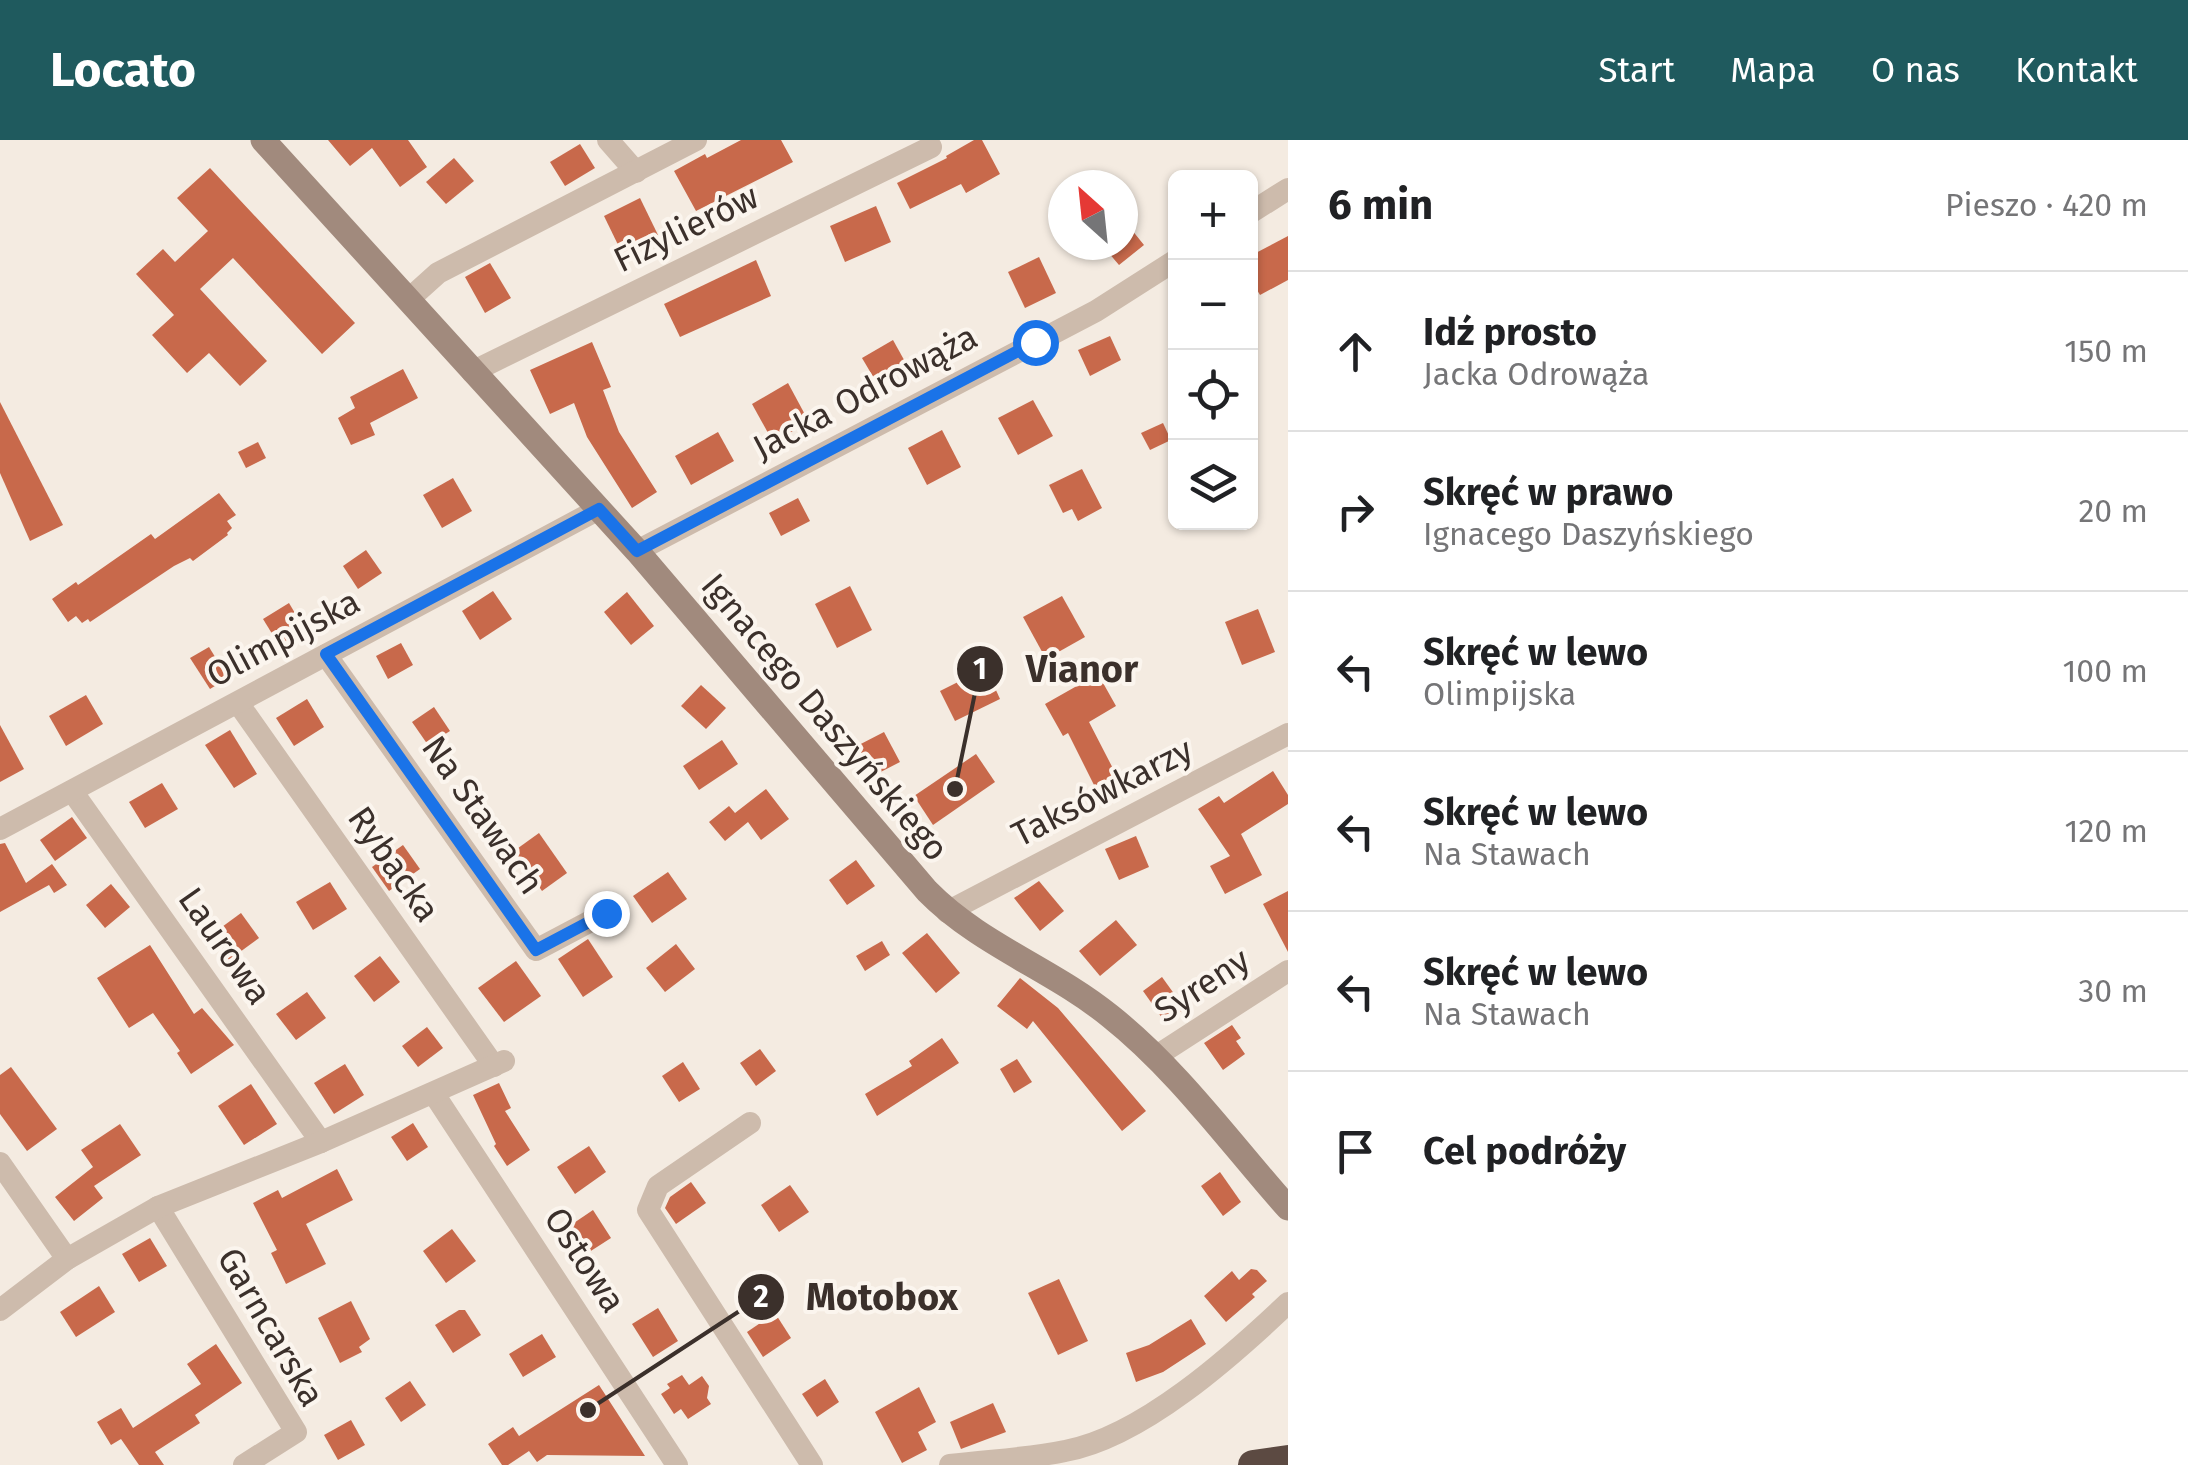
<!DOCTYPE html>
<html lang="pl">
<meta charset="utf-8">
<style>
:root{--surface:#fff;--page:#f2f2f2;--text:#202124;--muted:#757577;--line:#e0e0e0;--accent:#1f5a5e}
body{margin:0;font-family:"Fira Sans",sans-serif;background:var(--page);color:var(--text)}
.controls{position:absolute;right:30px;top:30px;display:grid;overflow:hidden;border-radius:15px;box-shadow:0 2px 8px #0004}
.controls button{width:90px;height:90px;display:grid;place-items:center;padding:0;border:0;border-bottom:2px solid var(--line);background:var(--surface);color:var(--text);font:50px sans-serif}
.compass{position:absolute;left:1048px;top:30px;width:90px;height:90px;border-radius:50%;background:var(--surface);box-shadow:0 2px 8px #0004;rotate:333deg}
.stop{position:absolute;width:30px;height:30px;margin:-22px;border:8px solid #1a73e8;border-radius:50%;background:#fff}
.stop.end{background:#1a73e8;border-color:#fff;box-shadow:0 2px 10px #0008}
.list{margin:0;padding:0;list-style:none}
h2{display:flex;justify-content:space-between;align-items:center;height:130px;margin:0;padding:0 40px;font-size:42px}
h2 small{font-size:32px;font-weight:400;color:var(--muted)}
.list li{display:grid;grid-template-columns:65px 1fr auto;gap:30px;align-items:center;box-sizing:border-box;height:160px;padding:0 40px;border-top:2px solid var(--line)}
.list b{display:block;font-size:38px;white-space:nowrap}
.list p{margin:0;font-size:32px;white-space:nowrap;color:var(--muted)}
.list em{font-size:32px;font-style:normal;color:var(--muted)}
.icon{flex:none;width:55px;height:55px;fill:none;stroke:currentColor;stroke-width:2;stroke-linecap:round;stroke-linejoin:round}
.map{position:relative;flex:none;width:1288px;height:1325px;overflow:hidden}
header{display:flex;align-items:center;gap:60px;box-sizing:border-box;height:140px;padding:0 50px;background:var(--accent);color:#fff}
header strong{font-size:48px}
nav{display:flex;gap:55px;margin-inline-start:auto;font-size:35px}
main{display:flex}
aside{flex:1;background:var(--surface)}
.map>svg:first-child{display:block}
</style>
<header>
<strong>Locato</strong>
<nav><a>Start</a><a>Mapa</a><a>O nas</a><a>Kontakt</a></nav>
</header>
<main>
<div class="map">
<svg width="1288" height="1325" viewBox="0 0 1288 1325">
<rect width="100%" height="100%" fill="#f4ebe1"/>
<g fill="#c8694b">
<polygon points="328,0 408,0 427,27 400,47 372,8 350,26"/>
<polygon points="741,0 781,0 793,22 696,71 674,31 705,14 707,18"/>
<polygon points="974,0 982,0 1000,34 966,53 961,44 910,69 897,43 947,18 946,16"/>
<polygon points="580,4 595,28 565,46 550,22"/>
<polygon points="454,18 474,41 446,64 426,42"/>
<polygon points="210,28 355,183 322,214 233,118 200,149 267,221 240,246 209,213 187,233 152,195 174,175 136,134 163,109 175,122 208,91 177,58"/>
<polygon points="640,58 658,95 622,113 604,76"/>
<polygon points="876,66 891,102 845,122 830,86"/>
<polygon points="1123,79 1144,105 1119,125 1102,105 1123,105"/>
<polygon points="1288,96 1288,140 1260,155 1250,138 1250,116"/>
<polygon points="1039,117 1056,153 1025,168 1008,132"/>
<polygon points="756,120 771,156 680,197 664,164"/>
<polygon points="490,123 511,158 485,173 465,137"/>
<polygon points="1110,196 1121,220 1090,236 1078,210"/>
<polygon points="893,200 908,227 878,245 862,218"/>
<polygon points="592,202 611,247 603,250 619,292 657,352 632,368 587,297 574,263 550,274 530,230"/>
<polygon points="403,229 418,258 370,283 375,295 351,305 338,278 355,268 350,257"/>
<polygon points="788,243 809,282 773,302 752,264"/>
<polygon points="1033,260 1053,296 1018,315 998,278"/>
<polygon points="0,262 63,385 30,401 0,333"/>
<polygon points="1163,283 1171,300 1150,310 1141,293"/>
<polygon points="942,290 961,327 927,345 908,308"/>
<polygon points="718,292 734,321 691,345 675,316"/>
<polygon points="258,302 266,318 246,328 238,312"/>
<polygon points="1082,329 1102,368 1078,381 1072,369 1063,373 1049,345"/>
<polygon points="453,338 472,371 442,388 423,355"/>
<polygon points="219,353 236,375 227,381 232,388 227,393 228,395 193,421 190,418 174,426 90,482 88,479 82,483 76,476 68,482 52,459 76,442 78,445 151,394 155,399"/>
<polygon points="798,358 810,381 781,396 769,373"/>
<polygon points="366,410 382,433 358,449 343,426"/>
<polygon points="850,446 872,490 837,508 815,464"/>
<polygon points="493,451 512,479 480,500 462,471"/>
<polygon points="627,452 654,486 631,505 604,472"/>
<polygon points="1062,456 1085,497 1046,519 1023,477"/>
<polygon points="289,463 305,490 279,505 263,479"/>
<polygon points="1258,469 1275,512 1242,525 1225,482"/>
<polygon points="401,503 413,525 388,539 376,516"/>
<polygon points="209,507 228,538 210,549 190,518"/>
<polygon points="986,528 1000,559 955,581 940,551"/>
<polygon points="1098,534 1116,566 1089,582 1122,646 1100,657 1068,593 1063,596 1045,564"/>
<polygon points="701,545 726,568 706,589 681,566"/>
<polygon points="86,555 103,584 66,606 49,576"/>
<polygon points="307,559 324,587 294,606 276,578"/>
<polygon points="434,567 450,591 428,605 412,582"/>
<polygon points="0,585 24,629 0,642"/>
<polygon points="230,590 257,634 234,648 205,605"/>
<polygon points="884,592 900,622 869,638 853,608"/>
<polygon points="722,600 738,624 699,650 683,626"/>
<polygon points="976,614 995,642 933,685 914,656"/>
<polygon points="1273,631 1288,655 1288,664 1241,694 1262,735 1225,754 1210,726 1230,716 1198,669 1219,656 1224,663"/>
<polygon points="162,643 178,669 145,688 129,662"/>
<polygon points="766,649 789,679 761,700 748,682 725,701 709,682 729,666 735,673"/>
<polygon points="72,677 87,698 55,721 40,700"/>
<polygon points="539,693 567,733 542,751 514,711"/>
<polygon points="1136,696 1149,727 1119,740 1105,709"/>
<polygon points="5,703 26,743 52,724 67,745 54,753 49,745 0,772 0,704"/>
<polygon points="403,705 420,729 389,751 372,727"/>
<polygon points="856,720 875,746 847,765 829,740"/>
<polygon points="668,732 687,759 652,783 633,756"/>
<polygon points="1039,741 1064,771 1040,791 1014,758"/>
<polygon points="330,742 347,769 313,790 296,762"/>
<polygon points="111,744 130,767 105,788 86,765"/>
<polygon points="1288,751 1288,812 1263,764"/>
<polygon points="241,773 259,798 229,820 211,795"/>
<polygon points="1116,780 1137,805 1100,836 1079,811"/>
<polygon points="927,793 960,833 936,853 902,813"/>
<polygon points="588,799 613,837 583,857 558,819"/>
<polygon points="882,801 890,815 865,831 856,816"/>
<polygon points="676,804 695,829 665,852 646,828"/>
<polygon points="150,805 194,874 202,868 234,905 191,934 177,913 180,911 153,873 129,888 97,838"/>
<polygon points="380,816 400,842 374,862 354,836"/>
<polygon points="516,821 541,856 504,882 478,848"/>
<polygon points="1162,837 1185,869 1165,882 1143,851"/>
<polygon points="1020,838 1058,868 1146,971 1122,991 1033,881 1027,889 997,866"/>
<polygon points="307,852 326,878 296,900 276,874"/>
<polygon points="1232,885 1241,898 1236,901 1245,914 1223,930 1204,903"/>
<polygon points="427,887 443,908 418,927 402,906"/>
<polygon points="942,898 959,923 877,976 865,954 912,926 909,921"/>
<polygon points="760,909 776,931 756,946 740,923"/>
<polygon points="1017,919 1032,942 1014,953 1000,929"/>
<polygon points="683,922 700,949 679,962 662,936"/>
<polygon points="345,924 364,955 334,974 314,943"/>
<polygon points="11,927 57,989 27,1011 0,974 0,935"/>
<polygon points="499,943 511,968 505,971 530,1010 507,1026 494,1006 496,1004 473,955"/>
<polygon points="251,944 277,984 244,1005 218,966"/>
<polygon points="413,983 428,1007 407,1021 391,997"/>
<polygon points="120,984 141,1015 94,1046 103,1058 74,1081 55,1057 93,1027 81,1010"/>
<polygon points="589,1006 606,1032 575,1054 557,1027"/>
<polygon points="337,1029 353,1060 306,1084 326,1124 286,1144 271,1113 277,1110 253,1063 278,1050 282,1058"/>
<polygon points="1220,1032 1241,1062 1223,1076 1201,1046"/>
<polygon points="691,1042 706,1063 676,1084 665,1068 670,1057"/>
<polygon points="790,1045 809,1072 779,1092 761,1065"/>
<polygon points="593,1070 611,1098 583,1116 565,1089"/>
<polygon points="452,1089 476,1121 446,1143 423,1111"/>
<polygon points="150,1098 167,1126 139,1142 122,1114"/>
<polygon points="1251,1129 1257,1130 1267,1141 1252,1154 1255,1157 1226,1182 1204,1156 1232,1131 1239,1140"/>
<polygon points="1059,1139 1088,1201 1058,1215 1028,1153"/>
<polygon points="99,1146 115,1172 76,1197 60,1172"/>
<polygon points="351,1161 370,1199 359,1207 362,1212 340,1223 318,1178"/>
<polygon points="658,1168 678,1201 653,1217 632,1184"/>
<polygon points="459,1170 465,1170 481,1195 453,1213 435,1185"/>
<polygon points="775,1173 791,1198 763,1217 747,1192"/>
<polygon points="1191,1179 1206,1204 1163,1232 1136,1242 1126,1213 1149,1205"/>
<polygon points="542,1194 556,1217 523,1237 509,1214"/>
<polygon points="216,1204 242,1243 195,1275 200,1283 155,1312 164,1325 139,1325 121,1299 111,1305 97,1282 121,1268 133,1288 201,1244 187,1224"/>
<polygon points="682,1235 689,1245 702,1236 709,1246 707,1258 711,1264 688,1279 681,1269 674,1274 661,1254 670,1248 667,1244"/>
<polygon points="825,1239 839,1262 817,1277 802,1254"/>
<polygon points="410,1241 426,1265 401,1282 385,1258"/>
<polygon points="599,1245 645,1316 547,1315 537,1322 529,1311 508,1325 502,1325 488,1304 513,1287 519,1296"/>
<polygon points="919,1247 936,1282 918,1292 927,1310 902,1323 875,1272"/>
<polygon points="993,1263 1006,1292 961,1309 950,1282"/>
<polygon points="351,1280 365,1305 338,1320 324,1295"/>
</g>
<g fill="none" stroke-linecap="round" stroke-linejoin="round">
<g stroke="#cdbbac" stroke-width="22">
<polyline points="608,0 636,32"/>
<polyline points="1250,73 1288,49"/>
<polyline points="408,160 438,133 696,0"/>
<polyline points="472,232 931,7"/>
<polyline points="637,411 1096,171 1176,120"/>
<polyline points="326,515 536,810 606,773"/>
<polyline points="238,563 494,926"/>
<polyline points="72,651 321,1002"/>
<polyline points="0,689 599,369"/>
<polyline points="947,772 1288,594"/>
<polyline points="1155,917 1288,831"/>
<polyline points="434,954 677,1325"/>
<polyline points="750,983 658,1046 648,1070 812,1325"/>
<polyline points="0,1023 67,1119"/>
<polyline points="158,1067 296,1292 244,1325"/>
<polyline points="0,1170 67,1119 158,1067 321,1002 504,921"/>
<path d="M950,1325C988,1320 1027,1319 1065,1311C1142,1297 1232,1216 1288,1163"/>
</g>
<path stroke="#a18a7d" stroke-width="25" d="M263,0L637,411L927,751C980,805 1052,829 1110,876C1178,930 1231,1004 1288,1068"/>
<polyline stroke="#5c4a42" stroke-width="30" points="1253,1325 1288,1320"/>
</g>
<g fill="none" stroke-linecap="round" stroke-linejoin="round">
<polyline stroke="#1a73e8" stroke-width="12" points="606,773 536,810 326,514 599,369 637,411 1035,202"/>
</g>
<g text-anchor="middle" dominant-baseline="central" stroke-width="8" stroke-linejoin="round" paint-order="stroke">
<g font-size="35" fill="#3b302b" stroke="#fbf5ee">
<text transform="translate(686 88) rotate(-26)">Fizylierów</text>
<text transform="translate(865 252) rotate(-28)">Jacka Odrowąża</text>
<text transform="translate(283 498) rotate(-28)">Olimpijska</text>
<text transform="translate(825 577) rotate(50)">Ignacego Daszyńskiego</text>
<text transform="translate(1102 652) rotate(-27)">Taksówkarzy</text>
<text transform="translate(483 675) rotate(55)">Na Stawach</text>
<text transform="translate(394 724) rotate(55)">Rybacka</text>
<text transform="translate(225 806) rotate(55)">Laurowa</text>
<text transform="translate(1202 845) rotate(-33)">Syreny</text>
<text transform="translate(585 1120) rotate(57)">Ostowa</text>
<text transform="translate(271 1187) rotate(60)">Garncarska</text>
</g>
</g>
<path fill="none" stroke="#3b302b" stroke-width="4" d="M955 649L980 529M588 1270L761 1157"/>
<g fill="#3b302b" stroke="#fbf5ee" stroke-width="4">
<circle cx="955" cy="649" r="10"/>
<circle cx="588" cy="1270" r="10"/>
<circle cx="980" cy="529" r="25"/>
<circle cx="761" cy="1157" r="25"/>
</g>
<g font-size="30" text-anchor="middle" font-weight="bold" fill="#fff">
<text x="980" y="539">1</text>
<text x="761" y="1167">2</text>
</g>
<g font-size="38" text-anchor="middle" font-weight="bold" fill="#3b302b" stroke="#fbf5ee" stroke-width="8" stroke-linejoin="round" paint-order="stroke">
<text x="1082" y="542">Vianor</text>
<text x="882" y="1170">Motobox</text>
</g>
</svg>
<div class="controls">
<button>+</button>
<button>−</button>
<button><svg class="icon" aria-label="locate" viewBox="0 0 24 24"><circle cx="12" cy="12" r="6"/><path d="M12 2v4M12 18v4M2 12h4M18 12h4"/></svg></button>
<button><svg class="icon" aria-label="layers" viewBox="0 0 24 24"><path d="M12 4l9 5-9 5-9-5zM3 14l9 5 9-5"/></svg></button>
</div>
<svg class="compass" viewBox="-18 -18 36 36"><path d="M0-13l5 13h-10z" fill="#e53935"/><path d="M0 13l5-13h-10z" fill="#757577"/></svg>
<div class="stop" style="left:1035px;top:202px"></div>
<div class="stop end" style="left:606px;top:773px"></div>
</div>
<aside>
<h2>6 min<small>Pieszo · 420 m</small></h2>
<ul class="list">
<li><svg class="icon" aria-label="ahead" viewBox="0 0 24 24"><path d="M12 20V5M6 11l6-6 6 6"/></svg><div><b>Idź prosto</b><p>Jacka Odrowąża</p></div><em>150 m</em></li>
<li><svg class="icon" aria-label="right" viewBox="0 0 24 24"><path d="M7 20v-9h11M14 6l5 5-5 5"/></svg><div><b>Skręć w prawo</b><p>Ignacego Daszyńskiego</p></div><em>20 m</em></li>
<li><svg class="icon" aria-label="left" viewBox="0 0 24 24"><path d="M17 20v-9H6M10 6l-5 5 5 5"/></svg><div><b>Skręć w lewo</b><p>Olimpijska</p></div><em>100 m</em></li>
<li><svg class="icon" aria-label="left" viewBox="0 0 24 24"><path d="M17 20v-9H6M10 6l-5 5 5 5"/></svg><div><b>Skręć w lewo</b><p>Na Stawach</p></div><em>120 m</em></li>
<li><svg class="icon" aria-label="left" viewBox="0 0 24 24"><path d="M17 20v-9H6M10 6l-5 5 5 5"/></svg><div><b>Skręć w lewo</b><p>Na Stawach</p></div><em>30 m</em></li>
<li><svg class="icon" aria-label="arrive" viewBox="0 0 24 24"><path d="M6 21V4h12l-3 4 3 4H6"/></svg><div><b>Cel podróży</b></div></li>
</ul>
</aside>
</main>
